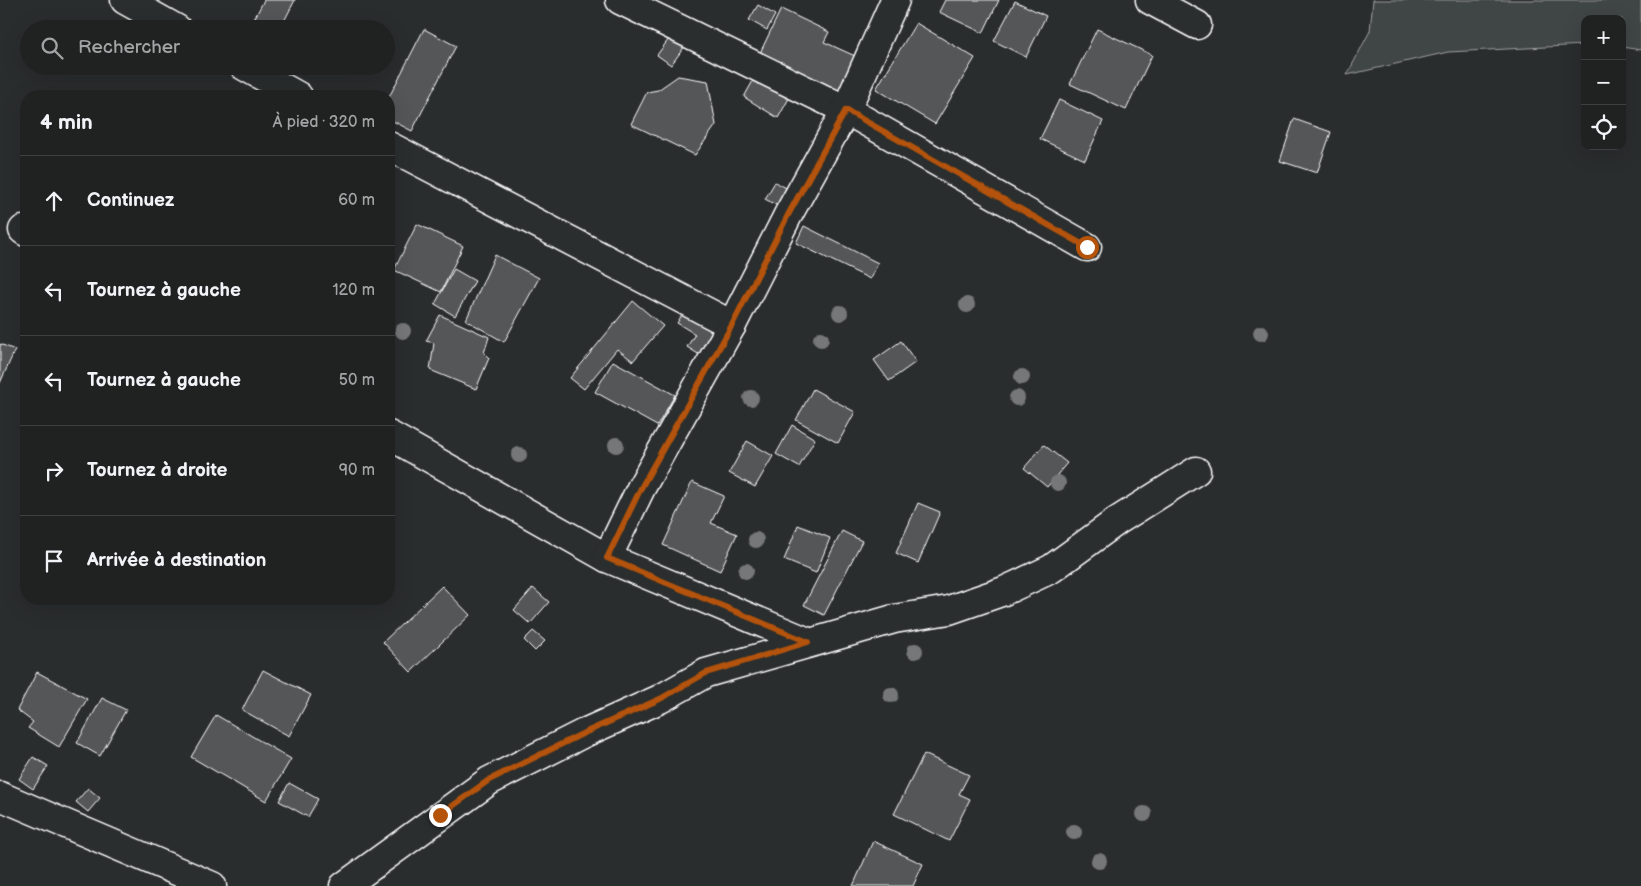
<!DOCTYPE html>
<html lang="fr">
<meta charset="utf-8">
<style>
:root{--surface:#202222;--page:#2d2f2f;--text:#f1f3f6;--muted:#a2a4a5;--line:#3d3f40}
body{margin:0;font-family:"Balsamiq Sans",sans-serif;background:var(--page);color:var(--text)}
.controls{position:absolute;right:15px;top:15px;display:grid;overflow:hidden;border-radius:10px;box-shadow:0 5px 20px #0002}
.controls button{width:45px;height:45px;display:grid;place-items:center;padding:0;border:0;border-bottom:1px solid var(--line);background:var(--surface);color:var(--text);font:25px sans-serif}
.stop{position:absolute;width:15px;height:15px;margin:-11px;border:4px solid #b45309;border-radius:50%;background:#fff}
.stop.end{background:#b45309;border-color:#fff;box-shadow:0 1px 5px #0008}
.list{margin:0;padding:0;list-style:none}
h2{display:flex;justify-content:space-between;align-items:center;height:65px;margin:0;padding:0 20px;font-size:21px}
h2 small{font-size:16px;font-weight:400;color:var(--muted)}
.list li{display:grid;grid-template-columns:32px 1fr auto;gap:15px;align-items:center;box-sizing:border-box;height:90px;padding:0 20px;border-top:1px solid var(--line)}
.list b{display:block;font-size:19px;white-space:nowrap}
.list em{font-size:16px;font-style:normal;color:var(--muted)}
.icon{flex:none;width:28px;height:28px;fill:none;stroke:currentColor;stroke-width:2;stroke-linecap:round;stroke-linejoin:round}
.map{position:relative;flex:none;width:1641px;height:886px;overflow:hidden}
.search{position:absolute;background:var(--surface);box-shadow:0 5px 20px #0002;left:20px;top:20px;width:375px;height:55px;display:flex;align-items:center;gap:12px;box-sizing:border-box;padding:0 18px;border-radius:28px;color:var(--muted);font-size:19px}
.panel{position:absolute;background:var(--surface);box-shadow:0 5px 20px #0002;left:20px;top:90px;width:375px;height:515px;border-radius:20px}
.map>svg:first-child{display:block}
</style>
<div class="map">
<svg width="1641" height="886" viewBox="0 0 1641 886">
<rect width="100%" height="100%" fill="#2a2d2e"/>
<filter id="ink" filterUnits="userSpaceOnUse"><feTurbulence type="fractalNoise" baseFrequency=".02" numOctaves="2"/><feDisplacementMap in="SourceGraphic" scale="10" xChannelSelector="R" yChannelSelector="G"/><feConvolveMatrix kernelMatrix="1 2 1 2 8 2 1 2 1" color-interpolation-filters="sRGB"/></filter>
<g filter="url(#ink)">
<polygon fill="#414445" stroke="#a0a2a2" points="1373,0 1641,0 1641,50 1622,47 1622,19 1585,19 1585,45 1448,52 1347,75 1370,31"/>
<g fill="#555758" stroke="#fff">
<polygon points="264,0 295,0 280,29 249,29"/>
<polygon points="945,0 999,0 983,33 939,12"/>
<polygon points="1015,1 1046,16 1026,57 994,41"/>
<polygon points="758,5 775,15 767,30 749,20"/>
<polygon points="781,9 829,32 824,42 855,56 839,91 760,53"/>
<polygon points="916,23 975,58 935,124 876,89"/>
<polygon points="424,29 456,46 412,131 389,119 389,97"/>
<polygon points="1097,29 1152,55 1126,110 1070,84"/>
<polygon points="674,32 688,42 671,65 657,55"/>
<polygon points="758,72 792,93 778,118 744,97"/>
<polygon points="678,76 708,81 716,125 695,155 631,124 647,92 658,90"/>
<polygon points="1059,100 1103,121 1085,160 1040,139"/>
<polygon points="1294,119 1331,132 1317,173 1280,161"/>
<polygon points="775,182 792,191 782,208 765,199"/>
<polygon points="417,224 463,246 441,292 394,270"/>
<polygon points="804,226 878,263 870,279 796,243"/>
<polygon points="495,255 539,278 504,342 466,320"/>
<polygon points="454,269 475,281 455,316 435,304"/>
<polygon points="633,301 663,326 633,361 617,349 584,389 570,378"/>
<polygon points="685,310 719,330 703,357 687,347 695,334 677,323"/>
<polygon points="440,315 489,337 484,353 489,358 476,389 430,370 434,343 426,341"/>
<polygon points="901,341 916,362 889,381 874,360"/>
<polygon points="0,344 15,350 0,383"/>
<polygon points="613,361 675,395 657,426 595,392"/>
<polygon points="813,389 855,412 838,443 796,420"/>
<polygon points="792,425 815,439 799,467 776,454"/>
<polygon points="747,441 773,456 755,487 729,473"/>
<polygon points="1044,445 1067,463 1047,487 1024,468"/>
<polygon points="692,482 724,496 711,523 737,534 720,571 663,545"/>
<polygon points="918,503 940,512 918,563 896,553"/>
<polygon points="798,525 830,538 816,573 784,560"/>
<polygon points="842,531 862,541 824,615 804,605"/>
<polygon points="442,586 470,615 411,672 383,642"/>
<polygon points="533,588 549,602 530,624 514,610"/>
<polygon points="533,631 545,641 535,651 524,640"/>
<polygon points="263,670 311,695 289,736 242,710"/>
<polygon points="37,672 87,699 59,747 28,728 33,722 17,710"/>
<polygon points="102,698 126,710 100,756 77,743"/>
<polygon points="216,715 291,759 266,801 191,757"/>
<polygon points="924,754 969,775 959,794 970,799 949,841 894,814"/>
<polygon points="33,757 48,766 33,789 19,779"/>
<polygon points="289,783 318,799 308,817 279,801"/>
<polygon points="88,788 100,798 88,812 76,802"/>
<polygon points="873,841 923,864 913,886 853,886"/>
</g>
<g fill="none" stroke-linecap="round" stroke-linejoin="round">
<g stroke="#fff" stroke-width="31">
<g id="street">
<polyline points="125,0 177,29"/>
<polyline points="620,0 846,110 1087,247"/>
<polyline points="1150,0 1197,25"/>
<polyline points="244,66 298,96"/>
<polyline points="389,146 732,325"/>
<polyline points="23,230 26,232"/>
<polyline points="389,435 607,558 808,642"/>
<polyline points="607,558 641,488 732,325 788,215 846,110 895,0"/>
<polyline points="0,796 212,886"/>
<polyline points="344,886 489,781 584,733 660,699 706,673 894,619 949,610 1004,591 1051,569 1117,521 1196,471"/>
</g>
</g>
<use href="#street" stroke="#2a2d2e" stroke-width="28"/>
</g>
<g fill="#757778">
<circle cx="967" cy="305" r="8"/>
<circle cx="840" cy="313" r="8"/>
<circle cx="403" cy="331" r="8"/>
<circle cx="1261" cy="333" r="8"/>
<circle cx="821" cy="339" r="8"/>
<circle cx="1022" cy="377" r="8"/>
<circle cx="751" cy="398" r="8"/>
<circle cx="1017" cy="398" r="8"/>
<circle cx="616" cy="445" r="8"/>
<circle cx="519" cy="455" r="8"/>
<circle cx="1058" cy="483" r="8"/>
<circle cx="756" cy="540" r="8"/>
<circle cx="746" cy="571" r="8"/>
<circle cx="915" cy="651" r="8"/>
<circle cx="891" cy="695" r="8"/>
<circle cx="1144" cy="814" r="8"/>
<circle cx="1074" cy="832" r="8"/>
<circle cx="1099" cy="861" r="8"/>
</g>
</g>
<g fill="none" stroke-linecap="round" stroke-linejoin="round" filter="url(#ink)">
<polyline stroke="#b45309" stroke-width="6" points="440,815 489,780 584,733 660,699 706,673 808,642 607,558 641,488 732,325 788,215 846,110 1087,247"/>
</g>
</svg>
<div class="controls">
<button>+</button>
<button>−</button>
<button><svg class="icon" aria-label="locate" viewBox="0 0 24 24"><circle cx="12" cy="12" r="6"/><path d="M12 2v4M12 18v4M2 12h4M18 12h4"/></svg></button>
</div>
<div class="stop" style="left:1087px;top:247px"></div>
<div class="stop end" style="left:440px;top:815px"></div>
<div class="search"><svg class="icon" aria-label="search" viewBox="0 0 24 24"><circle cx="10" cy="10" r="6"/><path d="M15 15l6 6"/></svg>Rechercher</div>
<section class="panel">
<h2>4 min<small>À pied · 320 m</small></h2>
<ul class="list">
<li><svg class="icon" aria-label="ahead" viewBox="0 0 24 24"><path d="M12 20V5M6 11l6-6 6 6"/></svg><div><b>Continuez</b></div><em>60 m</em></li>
<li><svg class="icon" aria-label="left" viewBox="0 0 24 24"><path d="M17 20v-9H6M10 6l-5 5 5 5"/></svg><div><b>Tournez à gauche</b></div><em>120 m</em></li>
<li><svg class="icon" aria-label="left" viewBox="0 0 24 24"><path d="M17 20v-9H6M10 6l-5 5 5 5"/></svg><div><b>Tournez à gauche</b></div><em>50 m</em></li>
<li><svg class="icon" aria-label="right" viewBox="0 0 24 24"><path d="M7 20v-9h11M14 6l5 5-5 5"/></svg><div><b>Tournez à droite</b></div><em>90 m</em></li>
<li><svg class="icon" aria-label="arrive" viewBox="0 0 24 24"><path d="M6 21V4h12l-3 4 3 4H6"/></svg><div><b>Arrivée à destination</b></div></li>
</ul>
</section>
</div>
